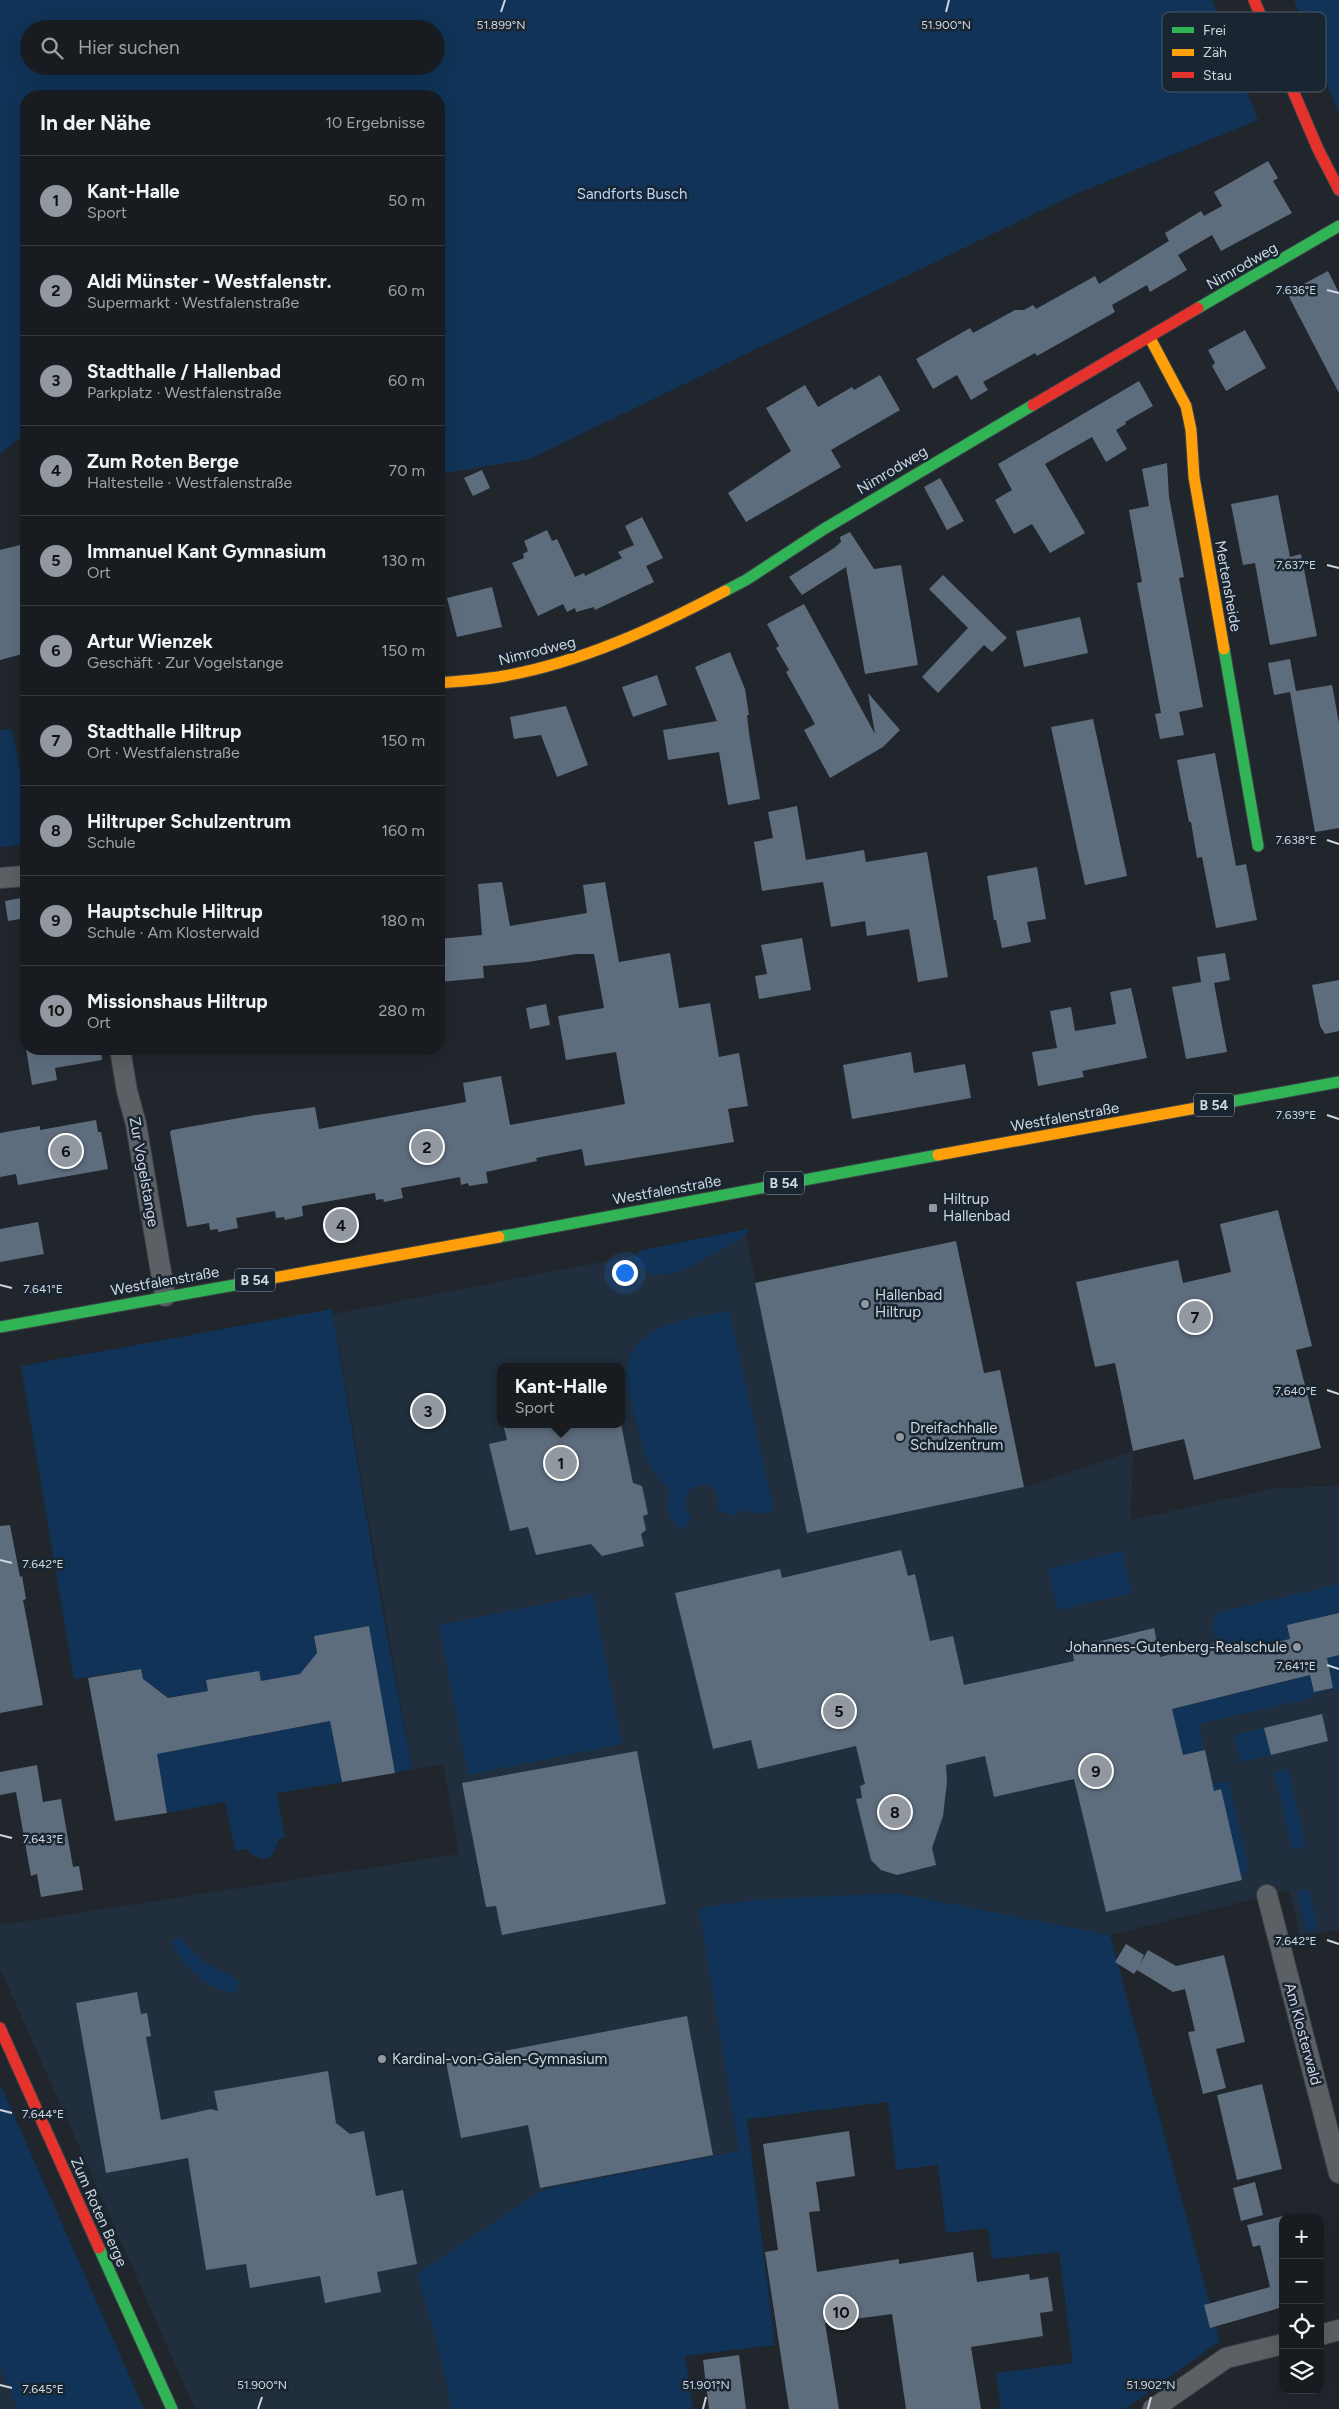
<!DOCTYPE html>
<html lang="de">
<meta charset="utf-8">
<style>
:root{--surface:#181c21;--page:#21252a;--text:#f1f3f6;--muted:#9fa1a5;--line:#363a3f;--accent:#9298a0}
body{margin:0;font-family:Figtree,sans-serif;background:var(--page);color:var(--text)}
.controls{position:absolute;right:15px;bottom:15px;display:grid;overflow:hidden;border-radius:10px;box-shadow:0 5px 20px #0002}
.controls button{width:45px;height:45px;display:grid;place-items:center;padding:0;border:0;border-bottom:1px solid var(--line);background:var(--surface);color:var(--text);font:25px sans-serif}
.you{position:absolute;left:624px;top:1272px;width:18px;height:18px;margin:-12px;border:4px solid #fff;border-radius:50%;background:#1a73e8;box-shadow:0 0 0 8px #1a73e833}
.badge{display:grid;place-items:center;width:32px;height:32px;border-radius:50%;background:var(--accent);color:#111;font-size:16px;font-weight:700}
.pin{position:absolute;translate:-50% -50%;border:2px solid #fff;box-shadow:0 1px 5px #0006}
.popup{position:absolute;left:497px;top:1363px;width:128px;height:65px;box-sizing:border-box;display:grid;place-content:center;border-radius:10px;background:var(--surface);filter:drop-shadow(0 1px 4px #0005);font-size:16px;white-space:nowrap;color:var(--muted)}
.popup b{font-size:19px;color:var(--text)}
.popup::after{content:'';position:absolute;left:50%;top:100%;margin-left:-10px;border:10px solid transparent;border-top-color:var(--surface)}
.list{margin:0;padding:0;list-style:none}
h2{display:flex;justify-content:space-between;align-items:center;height:65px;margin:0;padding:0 20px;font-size:21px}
h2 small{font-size:16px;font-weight:400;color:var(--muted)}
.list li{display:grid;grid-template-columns:32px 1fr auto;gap:15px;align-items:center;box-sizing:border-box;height:90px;padding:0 20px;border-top:1px solid var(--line)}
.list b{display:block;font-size:19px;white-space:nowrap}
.list p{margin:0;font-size:16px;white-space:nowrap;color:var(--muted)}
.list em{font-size:16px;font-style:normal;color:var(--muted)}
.icon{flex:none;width:28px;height:28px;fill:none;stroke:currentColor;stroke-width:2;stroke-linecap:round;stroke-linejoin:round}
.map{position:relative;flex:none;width:1339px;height:2409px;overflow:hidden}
.search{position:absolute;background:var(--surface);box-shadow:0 5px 20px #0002;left:20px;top:20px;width:425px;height:55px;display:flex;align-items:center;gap:12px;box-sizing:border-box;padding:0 18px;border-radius:28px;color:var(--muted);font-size:19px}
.panel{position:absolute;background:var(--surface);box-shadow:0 5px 20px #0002;left:20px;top:90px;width:425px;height:965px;border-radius:20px}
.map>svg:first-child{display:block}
</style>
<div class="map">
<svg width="1339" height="2409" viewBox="0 0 1339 2409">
<rect width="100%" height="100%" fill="#20262c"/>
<g fill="#202e3d" fill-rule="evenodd">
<path d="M746,1234L807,1533L1024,1487L1133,1451L1131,1520L1277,1488L1339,1486V1930L1300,1935L1289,1890L1110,1935L895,1893L751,1900L700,1908L739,2151L544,2189L497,2222L438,2348L452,2409H195L0,1968V1925L459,1854L443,1764L412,1769L333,1314ZM501,1367H621V1424H501Z"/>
<polygon points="0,2368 18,2409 0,2409"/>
</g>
<g fill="#103357" fill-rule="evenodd">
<path d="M0,0H1212L1258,120L1071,196L530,459L439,474V96H26V433L0,454ZM29,29H436V66H29Z"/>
<polygon points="1294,0 1339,0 1339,115"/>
<polygon points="12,729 26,802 20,845 0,847 0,730"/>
<path d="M748,1229V1233C738,1241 729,1245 718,1251C693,1265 679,1277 649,1274L635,1260L637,1253L642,1250Z"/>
<polygon points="332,1309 380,1597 412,1769 395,1773 368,1626 314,1636 318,1660 310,1662 304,1669 305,1674 261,1681 259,1671 208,1691 164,1698 163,1694 156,1688 145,1691 141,1669 74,1679 21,1366"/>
<path d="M729,1311L774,1510L756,1514L744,1510L732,1515L717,1510C728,1471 665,1481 692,1519L682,1529C668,1521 666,1508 670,1492C662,1482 653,1472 647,1461C642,1452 641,1438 638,1428C631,1401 616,1365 640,1341C661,1319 701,1317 729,1311Z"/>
<polygon points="1122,1551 1132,1593 1058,1610 1048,1569"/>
<polygon points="1339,1584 1339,1613 1287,1625 1290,1639 1219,1655 1212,1624 1216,1613"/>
<polygon points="593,1594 622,1744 468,1775 439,1625"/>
<polygon points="1339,1655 1339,1692 1335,1689 1314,1694 1313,1698 1199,1724 1204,1749 1183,1755 1172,1709 1310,1675 1315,1692 1333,1688 1327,1658"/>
<polygon points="330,1721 342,1782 277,1793 285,1837 279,1839 272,1856 262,1859 250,1854 247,1849 235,1851 225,1802 167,1813 157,1754"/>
<polygon points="1264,1728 1271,1755 1240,1762 1234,1735"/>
<polygon points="1288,1768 1306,1846 1292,1850 1274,1772"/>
<polygon points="1210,1770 1213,1784 1228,1781 1248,1865 1242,1880 1221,1789 1193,1796 1188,1775"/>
<polygon points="1309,1889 1318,1929 1306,1932 1297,1892"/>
<polygon points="895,1893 1110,1935 1220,2341 1125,2409 1001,2409 996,2373 1073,2363 1059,2252 992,2259 988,2228 946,2233 938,2165 896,2170 888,2102 747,2119 775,2345 685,2356 693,2409 452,2409 438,2348 417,2274 544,2189 739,2151 699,1908 751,1900"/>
<path d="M176,1938L182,1939C201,1965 214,1965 239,1981L236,1992C213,1996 178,1962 172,1942Z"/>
<polygon points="0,2084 144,2409 18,2409 0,2368"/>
</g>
<g fill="#5e6d7e">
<polygon points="1268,161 1278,178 1273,181 1292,213 1221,251 1212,235 1178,255 1187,270 1150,292 1147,285 1112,305 1115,312 1037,356 1035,353 983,382 988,390 971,400 957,375 933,389 916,359 970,328 973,333 1015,310 1024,310 1033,305 1036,309 1095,276 1099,284 1169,241 1165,233 1201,211 1204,216 1222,206 1214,192"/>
<polygon points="1328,271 1339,293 1339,393 1287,293"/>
<polygon points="1245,330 1266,368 1226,391 1212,366 1215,363 1208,350"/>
<polygon points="880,375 900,410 831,450 841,467 746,522 728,493 791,451 766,408 805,385 818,407 852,387 854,390"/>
<polygon points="1139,381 1153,406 1125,422 1126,424 1116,430 1127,449 1106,462 1092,437 1045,464 1085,533 1050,553 1032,524 1014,534 995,500 1012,490 998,464"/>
<polygon points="1167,463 1169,497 1184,577 1179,578 1203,707 1179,712 1184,735 1160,739 1155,714 1161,713 1137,583 1142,582 1129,510 1149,506 1142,469"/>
<polygon points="482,470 490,488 473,496 464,478"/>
<polygon points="940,478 964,521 947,530 924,487"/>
<polygon points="1278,495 1290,557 1301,554 1317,636 1270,645 1255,563 1243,565 1231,504"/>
<polygon points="642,517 663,558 646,566 654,582 595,610 594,607 576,612 575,608 567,612 563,604 538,616 512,563 524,558 523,554 528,551 524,541 547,530 552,541 557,539 575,577 584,573 585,576 622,558 618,552 634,545 625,526"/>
<polygon points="850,532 874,569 901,565 918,665 865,674 846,567 802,595 789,577 834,548 841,542 840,537"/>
<polygon points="24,544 26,555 26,653 0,660 0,550"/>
<polygon points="943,575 1007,638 992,652 984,645 938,693 922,677 968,628 929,589"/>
<polygon points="492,587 502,627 457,637 447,598"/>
<polygon points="804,604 875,734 868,693 900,730 883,747 830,778 804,730 815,724 786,672 789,670 776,648 779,646 767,624"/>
<polygon points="1080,617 1088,653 1024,667 1016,631"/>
<polygon points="730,652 745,689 749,715 747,715 749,733 760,799 728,805 719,752 668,760 663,730 717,721 695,667"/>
<polygon points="1290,659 1296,691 1332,685 1339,723 1339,828 1315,832 1290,692 1274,695 1268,663"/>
<polygon points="657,675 667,705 633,717 622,687"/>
<polygon points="566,706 588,765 557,777 541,735 514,739 510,717"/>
<polygon points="1093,719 1127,876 1085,885 1051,727"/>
<polygon points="1215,753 1236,866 1246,864 1257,920 1216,928 1202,857 1197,858 1191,822 1189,822 1177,760"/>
<polygon points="797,806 806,860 864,850 866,862 927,852 948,977 918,982 909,929 867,936 865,921 831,927 823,882 762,891 754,842 773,838 768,812"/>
<polygon points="1037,867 1046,919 1027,922 1031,942 1002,948 996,920 994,920 987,876"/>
<polygon points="502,882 510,926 587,913 583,885 605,882 619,962 670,953 679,1008 710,1003 719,1057 739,1053 748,1106 728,1109 734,1142 585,1166 582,1149 536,1158 537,1161 486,1172 488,1183 469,1186 468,1183 461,1185 460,1177 401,1188 403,1198 384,1202 383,1199 376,1200 375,1193 302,1206 303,1216 285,1220 284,1217 276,1218 275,1211 236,1218 238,1228 218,1232 218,1229 210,1230 209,1223 187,1227 170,1132 172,1130 256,1115 315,1107 319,1129 466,1102 463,1083 501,1076 510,1125 625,1104 616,1052 566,1060 558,1016 604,1008 594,954 576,954 528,962 483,966 484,978 439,982 439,939 482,935 478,884"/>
<polygon points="26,897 26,918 8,921 5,901"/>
<polygon points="802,938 811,990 759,999 755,976 767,974 761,945"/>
<polygon points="1225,953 1230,980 1214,983 1227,1052 1186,1059 1172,987 1201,982 1197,957"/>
<polygon points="1339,980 1339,1031 1325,1034 1320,1026 1312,985"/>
<polygon points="1131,988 1147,1058 1082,1071 1084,1077 1038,1086 1032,1052 1057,1048 1050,1011 1071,1007 1075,1031 1116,1024 1110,992"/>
<polygon points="546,1004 550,1025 530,1029 526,1008"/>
<polygon points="26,1049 101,1049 102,1060 55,1068 57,1080 32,1085"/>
<polygon points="911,1052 914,1073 965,1064 971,1098 852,1119 843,1065"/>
<polygon points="96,1120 98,1132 101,1132 108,1169 18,1185 16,1174 0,1177 0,1133 40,1126 40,1130"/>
<polygon points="1278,1210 1312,1346 1296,1350 1321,1448 1194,1480 1184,1439 1133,1451 1115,1363 1095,1367 1076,1282 1178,1260 1183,1283 1231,1272 1220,1224"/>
<polygon points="38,1222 44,1254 0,1262 0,1229"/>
<polygon points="956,1241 984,1373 1000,1370 1024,1487 807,1533 755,1283"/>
<polygon points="503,1424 621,1424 633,1483 642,1486 648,1514 643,1516 646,1530 641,1534 644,1546 602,1556 591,1544 536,1555 528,1527 510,1531 489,1444 507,1440"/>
<polygon points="10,1525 20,1577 22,1576 26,1599 23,1600 43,1705 0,1713 0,1526"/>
<polygon points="901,1550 908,1576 915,1574 930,1641 953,1636 964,1685 1074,1661 1072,1648 1154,1628 1160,1657 1216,1643 1219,1655 1290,1639 1287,1625 1339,1613 1339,1655 1327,1658 1333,1688 1314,1692 1310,1675 1172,1709 1183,1755 1205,1750 1214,1791 1221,1789 1242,1880 1106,1912 1074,1779 994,1797 985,1756 946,1765 947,1782 943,1816 932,1848 936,1865 897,1875 881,1870 871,1860 856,1799 862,1798 860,1786 865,1784 856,1746 758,1769 751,1740 713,1749 675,1593 780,1569 782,1578"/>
<polygon points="369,1626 395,1773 342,1782 330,1721 157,1754 167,1813 115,1821 88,1678 141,1669 143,1679 168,1698 208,1691 206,1680 259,1671 261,1681 300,1674 317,1653 314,1636"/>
<polygon points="1322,1714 1328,1741 1271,1755 1264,1728"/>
<polygon points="637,1751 666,1904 502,1935 496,1906 486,1907 462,1783"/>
<polygon points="37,1765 43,1802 61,1799 73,1867 79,1866 83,1890 41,1897 37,1874 31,1876 16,1792 0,1795 0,1772"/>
<polygon points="1126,1944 1144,1955 1140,1964 1148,1950 1176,1966 1224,1955 1245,2042 1216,2049 1226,2088 1203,2094 1188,2032 1195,2031 1185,1989 1173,1992 1137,1970 1134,1974 1115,1962"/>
<polygon points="137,1992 141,2014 147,2013 151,2036 146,2037 161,2120 211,2109 218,2111 214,2091 328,2071 336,2123 350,2134 364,2131 376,2196 403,2190 417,2264 377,2272 381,2292 325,2303 320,2276 250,2288 246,2264 206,2270 188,2158 106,2173 76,2003"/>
<polygon points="687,2016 713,2155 540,2188 528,2125 461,2138 446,2062"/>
<polygon points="1262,2084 1282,2169 1237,2180 1217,2095"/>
<polygon points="849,2131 855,2176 816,2182 820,2211 809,2212 817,2272 899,2259 899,2264 973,2252 977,2282 1029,2274 1030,2280 1048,2277 1053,2311 1040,2313 1043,2336 971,2347 981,2409 906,2409 892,2314 825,2323 839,2409 789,2409 765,2252 778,2250 763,2144"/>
<polygon points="1255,2182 1263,2215 1241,2221 1233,2188"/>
<polygon points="1283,2216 1283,2307 1210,2328 1204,2305 1270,2287 1260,2245 1253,2247 1247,2225"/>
<polygon points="739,2355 746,2409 709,2409 703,2360"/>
</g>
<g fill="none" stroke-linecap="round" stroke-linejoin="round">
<g stroke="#3d4348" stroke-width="22">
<g id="street">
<polyline points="0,878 26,876"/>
<polyline points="120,1049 127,1091 136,1124 165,1296"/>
<polyline points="1267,1895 1339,2173"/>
<polyline points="1320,2335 1339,2330"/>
<polyline points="1153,2409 1226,2358 1283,2344"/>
</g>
</g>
<g stroke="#3d4348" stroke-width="13">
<g id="fast">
<polyline points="1198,308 1339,226"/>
<polyline points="725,591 746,580 824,529 1033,405"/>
<polyline points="1224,649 1258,846"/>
<polyline points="1229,1102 1339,1082"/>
<polyline points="499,1237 938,1155"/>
<polyline points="0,1327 251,1282"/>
<polyline points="99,2248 172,2409"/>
</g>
</g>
<g stroke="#3d4348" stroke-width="13">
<g id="slow">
<polyline points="1150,338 1186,406 1191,430 1194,477 1224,649"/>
<path d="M439,683C460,681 483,680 504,676C582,662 655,628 725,591"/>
<polyline points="938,1155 1229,1102"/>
<polyline points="251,1282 499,1237"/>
</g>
</g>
<g stroke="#3d4348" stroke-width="13">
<g id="jam">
<polyline points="1254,0 1318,149 1339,190"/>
<polyline points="1033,405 1198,308"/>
<polyline points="0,2028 99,2248"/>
</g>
</g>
<use href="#street" stroke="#5b6065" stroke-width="20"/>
<use href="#fast" stroke="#30b455" stroke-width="11"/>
<use href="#slow" stroke="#ff9f0a" stroke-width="11"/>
<use href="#jam" stroke="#e5322d" stroke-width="11"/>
</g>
<path fill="none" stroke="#cfd6de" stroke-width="2" d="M501,12L505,0M946,12L949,0M1327,290L1339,293M1327,565L1339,568M1327,840L1339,844M1327,1115L1339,1119M0,1285L12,1288M1327,1390L1339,1394M0,1560L12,1563M1327,1665L1339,1669M0,1835L12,1838M1327,1940L1339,1944M0,2110L12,2113M0,2385L12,2388M258,2409L262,2397M703,2409L706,2397M1148,2409L1151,2397"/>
<g fill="#9298a0" stroke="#1a2532" stroke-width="2">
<rect x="928" y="1203" width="10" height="10" rx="2.5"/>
<circle cx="865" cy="1304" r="5"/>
<circle cx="900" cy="1437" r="5"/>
<circle cx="1297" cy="1647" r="5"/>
<circle cx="382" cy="2059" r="5"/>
</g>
<g text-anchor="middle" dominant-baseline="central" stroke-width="5" stroke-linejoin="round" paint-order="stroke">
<g fill="#1a2532" stroke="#99a1aa" stroke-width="1">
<rect x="1194" y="1093.5" width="40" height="23" rx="4"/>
<rect x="764" y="1171.5" width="40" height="23" rx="4"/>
<rect x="235" y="1268.5" width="40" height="23" rx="4"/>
</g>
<g font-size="14" font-weight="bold" fill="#cfd6de">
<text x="1214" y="1105">B 54</text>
<text x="784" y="1183">B 54</text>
<text x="255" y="1280">B 54</text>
</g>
<g font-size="15" fill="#b7d8fe" stroke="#1a2532">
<text x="632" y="194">Sandforts Busch</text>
</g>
<g font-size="15" fill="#cfd6de" stroke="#1a2532">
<text transform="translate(1242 266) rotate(-30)">Nimrodweg</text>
<text transform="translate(892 470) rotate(-31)">Nimrodweg</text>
<text transform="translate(1228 586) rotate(80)">Mertensheide</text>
<text transform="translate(537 651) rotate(-14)">Nimrodweg</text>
<text transform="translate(1065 1117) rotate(-10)">Westfalenstraße</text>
<text transform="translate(144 1172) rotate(80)">Zur Vogelstange</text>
<text transform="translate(667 1190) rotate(-10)">Westfalenstraße</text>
<text transform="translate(165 1281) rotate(-10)">Westfalenstraße</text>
<text transform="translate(1303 2034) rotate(75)">Am Klosterwald</text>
<text transform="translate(99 2212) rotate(66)">Zum Roten Berge</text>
</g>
<g font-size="15" fill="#cfd6de" stroke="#1a2532" text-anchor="start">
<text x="943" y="1199">Hiltrup<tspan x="943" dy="17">Hallenbad</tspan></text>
<text x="875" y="1295">Hallenbad<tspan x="875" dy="17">Hiltrup</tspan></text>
<text x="910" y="1428">Dreifachhalle<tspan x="910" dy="17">Schulzentrum</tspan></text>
<text x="1287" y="1647" text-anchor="end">Johannes-Gutenberg-Realschule</text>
<text x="392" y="2059">Kardinal-von-Galen-Gymnasium</text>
</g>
</g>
<rect x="1162" y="12" width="164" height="80" rx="8" fill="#1a2532" stroke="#505a66" stroke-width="1"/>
<rect x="1172" y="27" width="22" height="6" fill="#30b455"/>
<rect x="1172" y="49" width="22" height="7" fill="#ff9f0a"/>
<rect x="1172" y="72" width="22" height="6" fill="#e5322d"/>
<g font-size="14" fill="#cfd6de">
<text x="1203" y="35">Frei</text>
<text x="1203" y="57">Zäh</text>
<text x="1203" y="80">Stau</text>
</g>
<g font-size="12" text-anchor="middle" fill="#cfd6de" stroke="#1a2532" stroke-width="5" stroke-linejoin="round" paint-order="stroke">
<text x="501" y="29">51.899°N</text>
<text x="946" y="29">51.900°N</text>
<text x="1296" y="294">7.636°E</text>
<text x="1296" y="569">7.637°E</text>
<text x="1296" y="844">7.638°E</text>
<text x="1296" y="1119">7.639°E</text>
<text x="43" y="1293">7.641°E</text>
<text x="1296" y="1395">7.640°E</text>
<text x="43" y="1568">7.642°E</text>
<text x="1296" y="1670">7.641°E</text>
<text x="43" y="1843">7.643°E</text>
<text x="1296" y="1945">7.642°E</text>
<text x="43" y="2118">7.644°E</text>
<text x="262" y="2389">51.900°N</text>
<text x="706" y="2389">51.901°N</text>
<text x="1151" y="2389">51.902°N</text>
<text x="43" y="2393">7.645°E</text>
</g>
</svg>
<div class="controls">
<button>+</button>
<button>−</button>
<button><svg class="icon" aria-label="locate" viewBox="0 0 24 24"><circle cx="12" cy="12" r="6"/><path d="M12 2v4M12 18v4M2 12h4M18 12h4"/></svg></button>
<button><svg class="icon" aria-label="layers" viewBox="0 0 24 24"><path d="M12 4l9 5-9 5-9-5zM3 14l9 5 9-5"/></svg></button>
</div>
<div class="you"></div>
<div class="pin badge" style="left:561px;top:1463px">1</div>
<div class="popup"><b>Kant-Halle</b>Sport</div>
<div class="pin badge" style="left:427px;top:1147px">2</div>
<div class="pin badge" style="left:428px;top:1411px">3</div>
<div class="pin badge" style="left:341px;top:1225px">4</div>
<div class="pin badge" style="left:839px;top:1711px">5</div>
<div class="pin badge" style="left:66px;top:1151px">6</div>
<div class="pin badge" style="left:1195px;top:1317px">7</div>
<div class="pin badge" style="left:895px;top:1812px">8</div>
<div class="pin badge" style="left:1096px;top:1771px">9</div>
<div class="pin badge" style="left:841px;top:2312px">10</div>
<div class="search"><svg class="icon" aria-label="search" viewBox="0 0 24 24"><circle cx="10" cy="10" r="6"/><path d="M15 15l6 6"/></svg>Hier suchen</div>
<section class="panel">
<h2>In der Nähe<small>10 Ergebnisse</small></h2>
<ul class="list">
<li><span class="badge">1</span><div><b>Kant-Halle</b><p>Sport</p></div><em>50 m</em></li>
<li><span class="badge">2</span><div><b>Aldi Münster - Westfalenstr.</b><p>Supermarkt · Westfalenstraße</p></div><em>60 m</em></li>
<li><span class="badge">3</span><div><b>Stadthalle / Hallenbad</b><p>Parkplatz · Westfalenstraße</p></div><em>60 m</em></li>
<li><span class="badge">4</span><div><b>Zum Roten Berge</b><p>Haltestelle · Westfalenstraße</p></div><em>70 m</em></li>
<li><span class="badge">5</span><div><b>Immanuel Kant Gymnasium</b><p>Ort</p></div><em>130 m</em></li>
<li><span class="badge">6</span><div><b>Artur Wienzek</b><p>Geschäft · Zur Vogelstange</p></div><em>150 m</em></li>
<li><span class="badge">7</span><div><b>Stadthalle Hiltrup</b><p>Ort · Westfalenstraße</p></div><em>150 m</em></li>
<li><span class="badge">8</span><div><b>Hiltruper Schulzentrum</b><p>Schule</p></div><em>160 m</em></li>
<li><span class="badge">9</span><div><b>Hauptschule Hiltrup</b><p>Schule · Am Klosterwald</p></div><em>180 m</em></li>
<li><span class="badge">10</span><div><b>Missionshaus Hiltrup</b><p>Ort</p></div><em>280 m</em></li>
</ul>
</section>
</div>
